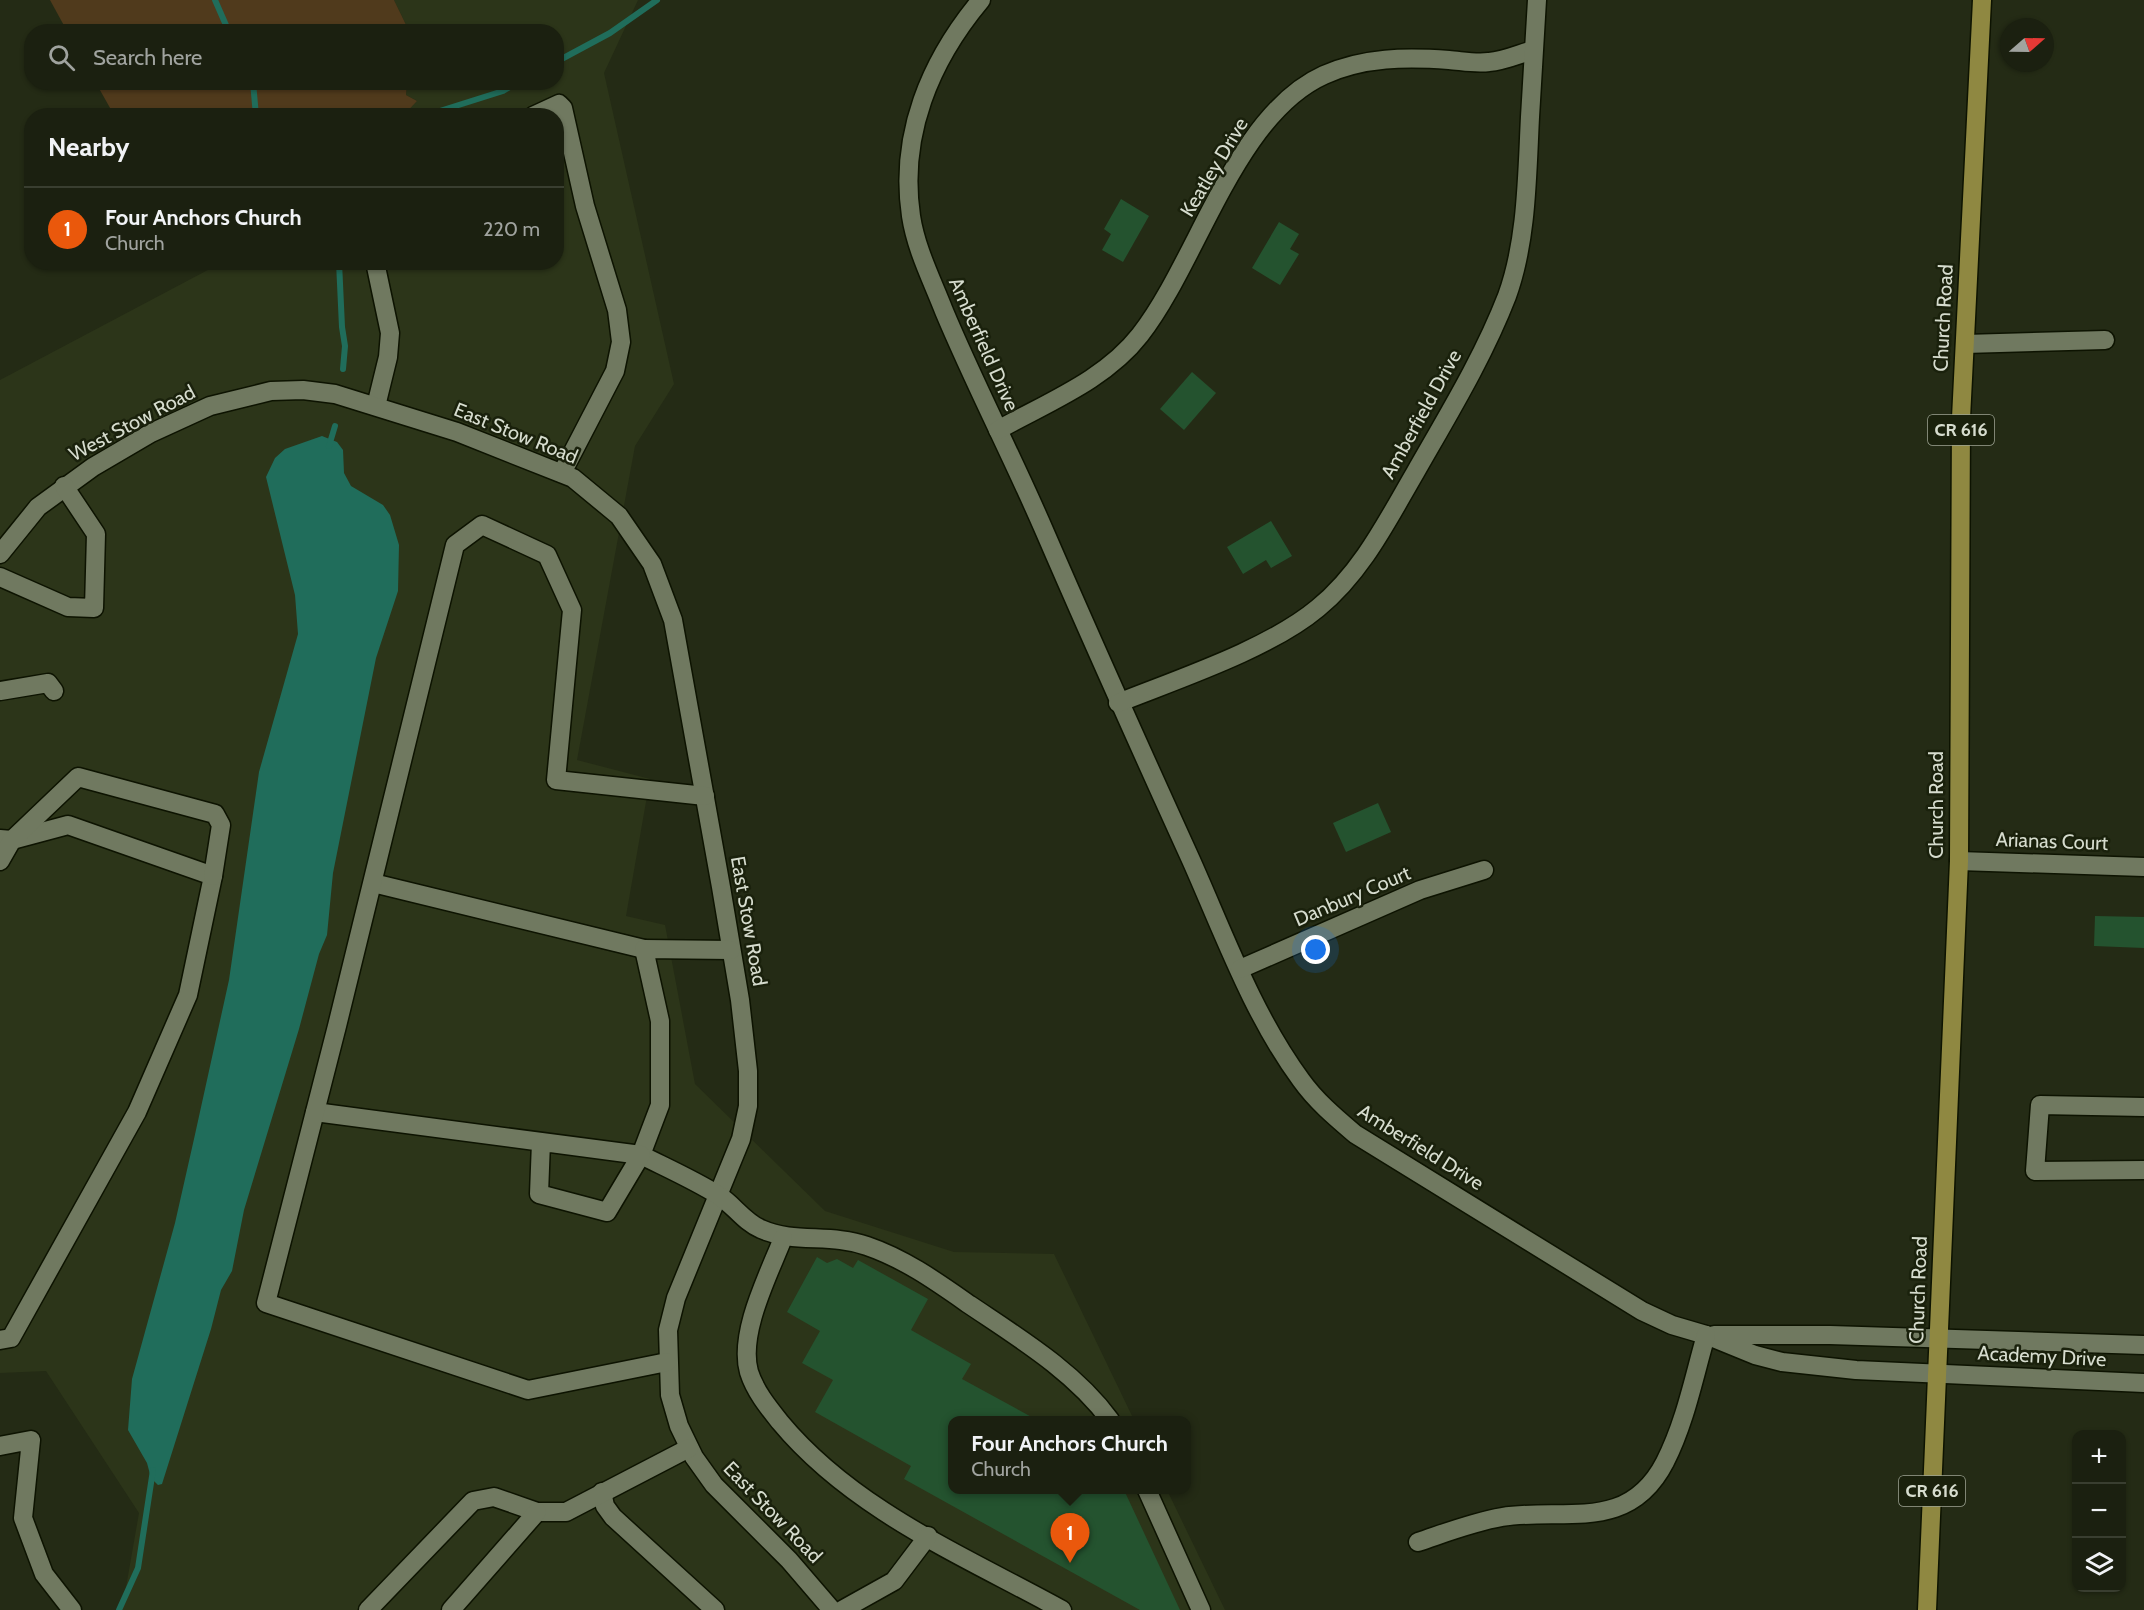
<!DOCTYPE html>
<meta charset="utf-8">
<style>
:root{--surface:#1b2010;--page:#282d1e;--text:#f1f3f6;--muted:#a0a39f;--line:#393e30;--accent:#ea580c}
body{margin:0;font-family:Cabin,sans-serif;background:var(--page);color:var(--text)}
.controls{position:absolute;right:18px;bottom:18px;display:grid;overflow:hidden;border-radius:12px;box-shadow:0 2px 4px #0004}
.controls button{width:54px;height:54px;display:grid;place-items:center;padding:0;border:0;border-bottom:2px solid var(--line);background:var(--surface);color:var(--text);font:30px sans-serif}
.compass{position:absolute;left:2000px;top:18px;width:54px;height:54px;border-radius:50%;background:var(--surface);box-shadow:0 2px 4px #0004;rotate:70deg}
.you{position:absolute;left:1316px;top:950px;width:21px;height:21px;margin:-15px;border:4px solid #fff;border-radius:50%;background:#1a73e8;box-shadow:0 0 0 9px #1a73e833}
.badge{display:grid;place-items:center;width:39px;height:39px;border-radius:50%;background:var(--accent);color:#fff;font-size:20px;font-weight:700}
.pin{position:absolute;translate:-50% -50px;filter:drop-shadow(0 2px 3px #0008)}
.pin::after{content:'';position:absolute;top:32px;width:21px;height:18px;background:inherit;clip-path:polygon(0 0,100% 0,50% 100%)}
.popup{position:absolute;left:948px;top:1416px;width:243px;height:78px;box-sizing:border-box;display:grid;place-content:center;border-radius:12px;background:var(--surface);filter:drop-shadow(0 2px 4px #0005);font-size:20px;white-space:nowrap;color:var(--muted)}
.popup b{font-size:22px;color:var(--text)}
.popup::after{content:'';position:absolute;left:50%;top:100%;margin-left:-12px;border:12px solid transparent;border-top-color:var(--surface)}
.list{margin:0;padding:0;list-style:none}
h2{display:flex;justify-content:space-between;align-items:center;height:78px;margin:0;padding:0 24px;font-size:26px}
h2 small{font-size:20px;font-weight:400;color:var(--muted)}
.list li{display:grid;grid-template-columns:39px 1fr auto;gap:18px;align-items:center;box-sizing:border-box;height:84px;padding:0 24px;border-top:2px solid var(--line)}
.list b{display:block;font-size:22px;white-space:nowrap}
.list p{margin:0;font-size:20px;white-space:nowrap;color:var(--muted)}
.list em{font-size:20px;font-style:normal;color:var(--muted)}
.icon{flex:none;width:33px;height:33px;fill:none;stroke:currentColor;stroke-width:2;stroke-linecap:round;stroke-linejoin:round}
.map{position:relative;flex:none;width:2144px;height:1610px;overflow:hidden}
.search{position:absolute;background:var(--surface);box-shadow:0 2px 4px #0004;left:24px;top:24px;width:540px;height:66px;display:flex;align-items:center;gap:15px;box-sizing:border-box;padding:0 21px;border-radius:24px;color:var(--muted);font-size:22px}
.panel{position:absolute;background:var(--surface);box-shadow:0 2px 4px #0004;left:24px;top:108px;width:540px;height:162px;border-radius:24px}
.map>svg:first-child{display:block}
</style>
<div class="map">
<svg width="2144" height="1610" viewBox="0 0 2144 1610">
<rect width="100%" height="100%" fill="#242b15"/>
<polygon fill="#2c3519" points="394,0 638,0 604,73 674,384 635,446 577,760 650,779 626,916 665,925 695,1084 825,1211 954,1252 1054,1254 1134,1420 953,1420 953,1490 1167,1490 1225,1610 122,1610 139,1513 46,1371 0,1373 0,380 221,263 556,262 556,116 403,115 417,101 406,95 407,83 556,82 556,32 409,31"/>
<g fill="#503a1c">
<polygon points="50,0 394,0 409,31 67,31"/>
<polygon points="96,83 407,83 406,95 417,101 403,116 114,115"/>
</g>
<polygon fill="#206d5b" points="322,436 337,442 343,450 344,473 351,486 383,505 390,515 399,545 398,591 376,658 333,873 327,935 319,954 299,1029 244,1210 232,1271 221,1290 211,1329 162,1484 158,1485 151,1478 147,1463 128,1430 132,1379 175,1223 194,1139 229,980 259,772 298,634 295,595 266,477 275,458 285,449"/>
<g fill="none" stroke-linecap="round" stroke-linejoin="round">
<g stroke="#206d5b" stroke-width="6">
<polyline points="215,0 229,32"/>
<polyline points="556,62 610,33 657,0"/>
<polyline points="253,82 256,116"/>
<polyline points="424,116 503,91 518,82"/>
<polyline points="339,262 342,327 345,346 343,369"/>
<polyline points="329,446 335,426"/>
<polyline points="119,1610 138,1568 153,1470"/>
</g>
</g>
<g fill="#24532f">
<polygon points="1121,199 1149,216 1123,262 1102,250 1111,234 1104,229"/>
<polygon points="1279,222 1299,234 1290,249 1299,254 1280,285 1252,268"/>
<polygon points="1192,372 1216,393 1184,430 1160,409"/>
<polygon points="1271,521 1292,556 1271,568 1266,560 1243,574 1227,547"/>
<polygon points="1378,803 1391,832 1346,852 1333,823"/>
<polygon points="2095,916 2144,917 2144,948 2094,946"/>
<polygon points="817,1257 827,1263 837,1259 853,1268 858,1260 928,1299 911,1330 971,1364 962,1379 1037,1420 953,1420 953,1490 1124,1490 1180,1610 1140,1610 904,1479 911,1466 815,1412 833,1380 802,1363 820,1331 787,1312"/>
</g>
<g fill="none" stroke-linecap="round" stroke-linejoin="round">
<g stroke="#0d1301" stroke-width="21">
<g id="minor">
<path d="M981,0C930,61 899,135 911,216C916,249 932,280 944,311C975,385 1012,456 1044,530C1092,641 1141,750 1191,860C1224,934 1253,1015 1301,1080C1316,1101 1335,1117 1355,1134L1642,1311L1672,1325L1706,1335L1755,1355L1782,1362L1856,1370L2144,1383"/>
<polyline points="533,116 559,104 563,108 585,206 617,310 621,342 615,371 562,473"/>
<polyline points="375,262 390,333 388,357 376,406"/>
<polyline points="1965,344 2105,340"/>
<path d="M998,430C1048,402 1105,380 1140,335C1198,261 1235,115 1324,75C1364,57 1406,57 1449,60C1462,61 1476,64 1489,62C1504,61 1519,54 1533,50"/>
<polyline points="0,554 38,507 93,467 151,433 210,406 271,391 303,390 335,394 457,432 573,478 619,516 652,564 673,620 721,887 740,1000 748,1071 748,1106 741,1139 676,1298 668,1330 670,1395 679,1426 694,1457 714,1485 789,1560 832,1610"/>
<polyline points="0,577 68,607 94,608 96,534 64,486"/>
<polyline points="0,691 48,683 54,691"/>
<path d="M1118,703C1178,679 1269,649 1318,608C1362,572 1387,521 1415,473C1448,415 1483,358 1507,296C1527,241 1527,176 1530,117C1532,78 1535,39 1537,0"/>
<polyline points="0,839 12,840 68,825 213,876 188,995 137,1112 11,1338 0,1340"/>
<polyline points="0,861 12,840 78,777 215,814 221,825 213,876"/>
<polyline points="1959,861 2144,867"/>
<polyline points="373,883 644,949"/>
<path d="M731,950L644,949L660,1021V1105L641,1155C667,1168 694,1180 718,1195C733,1204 744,1222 761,1229C795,1244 830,1233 867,1246C905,1259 937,1282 970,1305C1019,1338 1075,1372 1110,1420"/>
<polyline points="1240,969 1420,890 1484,870"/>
<polyline points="2144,1107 2040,1105 2035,1171 2144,1170"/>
<polyline points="315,1112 641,1155 607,1212 539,1194 541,1142"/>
<path d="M783,1238C769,1274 738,1333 749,1372C755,1391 768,1407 780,1422C853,1510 964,1556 1062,1610"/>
<polyline points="1714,1335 1830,1335 2144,1345"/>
<polyline points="667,1362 528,1390 266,1303 337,1026 455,545 482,525 547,555 572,610 556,780 705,796"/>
<polyline points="0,1446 31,1440 23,1518 44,1574 72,1610"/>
<polyline points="1147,1490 1201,1610"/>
<polyline points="602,1492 605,1506 613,1517 715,1610"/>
<path d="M1418,1542C1445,1533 1473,1522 1502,1517C1564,1507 1628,1534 1665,1462C1685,1423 1694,1377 1706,1335"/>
<polyline points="368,1610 473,1501 494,1497 537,1512 566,1512 689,1448"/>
<polyline points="451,1610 537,1512"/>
<polyline points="842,1610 894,1581 928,1536"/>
</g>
</g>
<g stroke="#0d1301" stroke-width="21">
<polyline id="major" points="1927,1610 1959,861 1961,418 1982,0"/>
</g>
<use href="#minor" stroke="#707960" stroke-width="18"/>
<use href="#major" stroke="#8f8841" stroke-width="18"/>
</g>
<g text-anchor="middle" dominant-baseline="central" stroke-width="5" stroke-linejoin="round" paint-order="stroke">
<g fill="#1a210c" stroke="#9ea494" stroke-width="1.5">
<rect x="1928" y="415" width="66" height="30" rx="4.5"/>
<rect x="1899" y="1476" width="66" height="30" rx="4.5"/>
</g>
<g font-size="18" font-weight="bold" fill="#d6dcce">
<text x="1961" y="430">CR 616</text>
<text x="1932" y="1491">CR 616</text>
</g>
<g font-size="20" fill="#d6dcce" stroke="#1a210c">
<text transform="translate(1214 167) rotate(-59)">Keatley Drive</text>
<text transform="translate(1943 318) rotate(-87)">Church Road</text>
<text transform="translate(984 344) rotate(66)">Amberfield Drive</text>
<text transform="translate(1421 414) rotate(-61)">Amberfield Drive</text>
<text transform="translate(132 423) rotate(-28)">West Stow Road</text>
<text transform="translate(516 433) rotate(22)">East Stow Road</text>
<text transform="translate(1936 805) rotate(-90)">Church Road</text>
<text transform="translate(2052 841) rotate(2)">Arianas Court</text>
<text transform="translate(1352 896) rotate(-23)">Danbury Court</text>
<text transform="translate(749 921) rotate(80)">East Stow Road</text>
<text transform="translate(1421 1147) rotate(32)">Amberfield Drive</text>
<text transform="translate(1918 1290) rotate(-88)">Church Road</text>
<text transform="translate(2042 1356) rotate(3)">Academy Drive</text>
<text transform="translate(773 1512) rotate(46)">East Stow Road</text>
</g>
</g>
</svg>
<div class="controls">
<button>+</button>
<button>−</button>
<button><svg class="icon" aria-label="layers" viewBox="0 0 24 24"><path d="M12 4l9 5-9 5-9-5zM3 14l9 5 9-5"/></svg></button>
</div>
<svg class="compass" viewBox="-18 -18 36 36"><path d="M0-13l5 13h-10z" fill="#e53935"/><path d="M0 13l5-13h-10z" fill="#a0a39f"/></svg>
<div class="you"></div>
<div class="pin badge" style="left:1070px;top:1563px">1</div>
<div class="popup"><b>Four Anchors Church</b>Church</div>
<div class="search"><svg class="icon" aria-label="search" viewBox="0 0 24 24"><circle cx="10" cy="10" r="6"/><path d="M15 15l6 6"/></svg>Search here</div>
<section class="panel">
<h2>Nearby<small></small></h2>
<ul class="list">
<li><span class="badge">1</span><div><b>Four Anchors Church</b><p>Church</p></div><em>220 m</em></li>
</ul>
</section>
</div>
